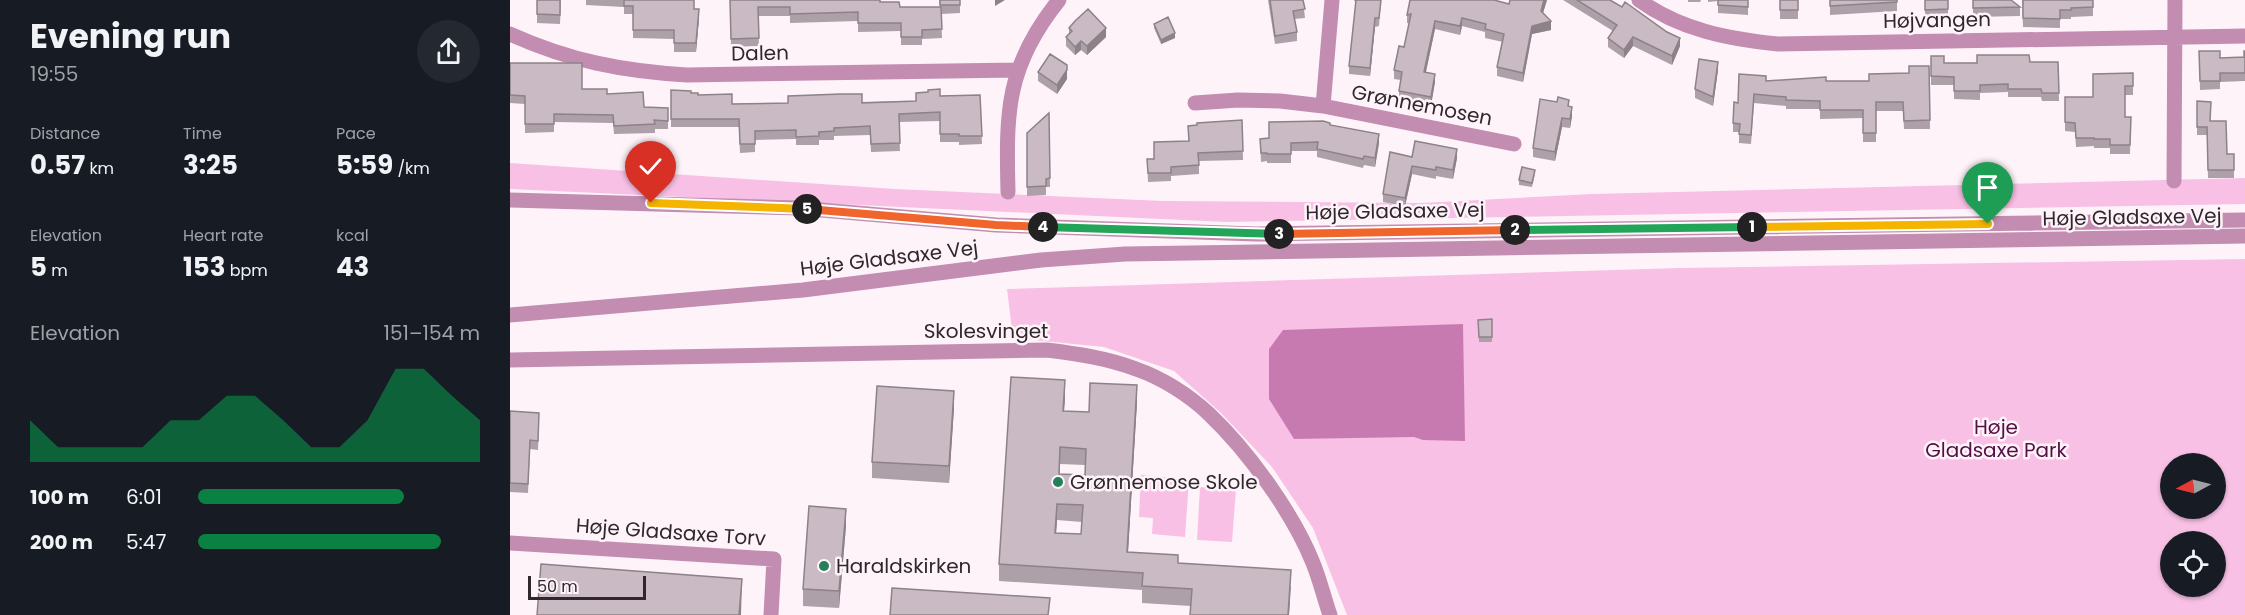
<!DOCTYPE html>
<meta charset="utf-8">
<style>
:root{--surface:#171b24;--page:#242831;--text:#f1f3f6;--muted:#9ea1a6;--accent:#0b8043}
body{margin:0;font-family:Poppins,sans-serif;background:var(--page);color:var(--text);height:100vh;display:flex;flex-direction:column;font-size:22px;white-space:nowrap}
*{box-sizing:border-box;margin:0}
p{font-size:20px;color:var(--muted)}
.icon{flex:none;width:33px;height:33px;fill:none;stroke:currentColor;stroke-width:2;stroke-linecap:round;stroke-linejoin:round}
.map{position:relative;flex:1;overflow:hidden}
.side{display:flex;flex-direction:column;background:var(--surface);width:510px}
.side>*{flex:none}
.needle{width:39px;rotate:263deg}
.controls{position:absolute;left:1650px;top:453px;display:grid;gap:12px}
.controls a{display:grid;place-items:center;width:66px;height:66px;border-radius:50%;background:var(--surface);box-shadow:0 2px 4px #0004;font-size:30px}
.scale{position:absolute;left:18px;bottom:15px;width:118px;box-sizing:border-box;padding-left:6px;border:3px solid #2e282c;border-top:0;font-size:16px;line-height:21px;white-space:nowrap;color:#2e282c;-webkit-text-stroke:4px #fff3fa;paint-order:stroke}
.pin{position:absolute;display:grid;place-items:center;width:51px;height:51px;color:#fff;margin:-62px -26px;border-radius:50% 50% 50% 0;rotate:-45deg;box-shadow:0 0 6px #0007}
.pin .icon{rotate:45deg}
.km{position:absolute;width:30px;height:30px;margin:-15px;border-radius:50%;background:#222;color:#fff;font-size:16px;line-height:30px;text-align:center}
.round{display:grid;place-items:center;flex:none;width:63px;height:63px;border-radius:32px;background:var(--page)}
.head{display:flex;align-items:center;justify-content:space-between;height:102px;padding:0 30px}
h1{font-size:33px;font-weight:700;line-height:45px}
.figures{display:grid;grid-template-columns:repeat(3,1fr);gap:9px;height:102px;padding:6px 30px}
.figures div{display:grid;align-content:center}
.figures b{font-size:26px;font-weight:700}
.figures small{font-size:16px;font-weight:400}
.figures p{font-size:16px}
.chart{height:168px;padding:12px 30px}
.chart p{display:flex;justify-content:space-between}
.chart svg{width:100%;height:108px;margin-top:6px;fill:var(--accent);opacity:.7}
ul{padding:0 30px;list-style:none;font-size:20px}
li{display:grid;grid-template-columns:96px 72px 1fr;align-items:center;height:45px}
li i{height:15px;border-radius:8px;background:var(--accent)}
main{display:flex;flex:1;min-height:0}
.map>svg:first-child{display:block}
.green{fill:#f8c0e5;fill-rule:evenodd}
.water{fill:#c77ab0}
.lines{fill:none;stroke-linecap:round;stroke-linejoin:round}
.minor{stroke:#c28db0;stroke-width:15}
.wall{fill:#ada0a8;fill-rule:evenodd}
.shaded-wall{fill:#8d8288}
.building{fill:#c9bac3;stroke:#8d8288;stroke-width:1.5;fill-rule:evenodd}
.split-1-casing{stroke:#fff;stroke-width:12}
.split-2-casing{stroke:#fff;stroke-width:12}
.split-3-casing{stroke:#fff;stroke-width:12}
.split-4-casing{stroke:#fff;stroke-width:12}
.split-5-casing{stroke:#fff;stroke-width:12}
.split-6-casing{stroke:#fff;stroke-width:12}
.split-1{stroke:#f5b400;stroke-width:8}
.split-2{stroke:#22a559;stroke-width:8}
.split-3{stroke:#f0652b;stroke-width:8}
.split-4{stroke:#22a559;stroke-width:8}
.split-5{stroke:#f0652b;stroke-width:8}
.split-6{stroke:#f5b400;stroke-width:8}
.poi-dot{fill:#248056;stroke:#fff3fa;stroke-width:2}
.labels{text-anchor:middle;stroke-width:5;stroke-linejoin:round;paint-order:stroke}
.street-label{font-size:20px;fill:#2e282c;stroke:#fff3fa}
.park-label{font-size:20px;fill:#540f44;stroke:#fff3fa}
.poi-label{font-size:20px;fill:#2e282c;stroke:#fff3fa;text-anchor:start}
</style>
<main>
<section class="side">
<div class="head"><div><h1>Evening run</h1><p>19:55</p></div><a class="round"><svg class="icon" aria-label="share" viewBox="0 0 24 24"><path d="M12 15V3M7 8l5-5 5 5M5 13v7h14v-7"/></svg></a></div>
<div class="figures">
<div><p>Distance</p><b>0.57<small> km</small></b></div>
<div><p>Time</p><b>3:25</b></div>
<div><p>Pace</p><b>5:59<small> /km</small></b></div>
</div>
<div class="figures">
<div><p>Elevation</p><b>5<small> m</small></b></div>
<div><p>Heart rate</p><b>153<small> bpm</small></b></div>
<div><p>kcal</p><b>43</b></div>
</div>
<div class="chart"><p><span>Elevation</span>151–154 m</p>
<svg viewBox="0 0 160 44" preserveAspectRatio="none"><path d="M0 44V27L10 38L20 38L30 38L40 38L50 27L60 27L70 17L80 17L90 27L100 38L110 38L120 27L130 6L140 6L150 17L160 27V44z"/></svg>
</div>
<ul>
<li><b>100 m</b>6:01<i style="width:73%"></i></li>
<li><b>200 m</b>5:47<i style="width:86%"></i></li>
</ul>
</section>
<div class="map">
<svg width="1735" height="615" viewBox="0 0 1735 615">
<rect width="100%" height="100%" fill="#fff3fa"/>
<!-- green -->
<path class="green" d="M0,163L385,189L653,201L912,203L1082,194L1735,178V204L716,222L0,189Z
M1735,259V615H837L803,528L762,467L711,413L664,371L594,347L503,338L497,289L1170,268ZM1660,464H1706V508H1660ZM1660,542H1706V586H1660Z
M631,475L679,479L675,537L642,534L643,518L629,517Z
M690,487L726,489L722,542L687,540Z"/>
<!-- water -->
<path class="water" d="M953,324L955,441L913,440L904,437L784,439L759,399V349L773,330Z"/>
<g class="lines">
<!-- minor -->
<path class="minor" d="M1129,0C1170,30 1219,39 1268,44L1735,36
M0,34C60,61 112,71 177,75L507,70
M685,103L728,100L770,101L813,106L1004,144
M813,106L822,0
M1664,181L1665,0
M498,192C496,111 496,66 549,0
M0,200L288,208L486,225L746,234L1735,220
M0,315L293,290L531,260L615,254L1735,236
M0,360L537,350C568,354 597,358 626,369C652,378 679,395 699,414C738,451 783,513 803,563C810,580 814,598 820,615
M0,543L264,559L261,615"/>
</g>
<!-- wall -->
<path class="wall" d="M27,0H51L50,24L27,23Z
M76,0H184V9L189,18L186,52H164V39L123,38V14H114V7L76,5Z
M220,0L370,2L390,7H430L429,0H450V13L431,14L432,38L412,39V45H391V31L348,32V21L280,23V16H248L249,46L221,47Z
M758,0H793L795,18L784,19L787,32V41L765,44Z
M844,0H871L869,26L865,27L860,76L839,74V66L846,1H844Z
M1000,0H1037L1033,13L1041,30L1022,34L1013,82L987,76V67L993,42L975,38V32L952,26L950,35L925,29L916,72L925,82L921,105L889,99V91L891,80L884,79V70L894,47L899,23H897V15L999,4Z
M1053,0H1100L1170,46L1162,65L1123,46L1114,58L1098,47V38L1103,31Z
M1178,0H1191L1190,2H1178Z
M1198,0H1238V15L1208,13V1L1198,2Z
M1270,0H1288V19H1270Z
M1320,0H1387V11L1320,15Z
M1415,0H1438V18L1415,19Z
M1463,0L1510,7V16L1463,17Z
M1512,0H1583V16L1561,17V19H1550V28L1513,27Z
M644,24L665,38L651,44L644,28Z
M559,28L596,37L577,55L571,50L565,55L556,46V37L559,33Z
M1689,51L1710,58L1734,57L1735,51V81L1710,82V89L1690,90Z
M1421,56L1434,63L1548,62L1549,101H1532L1531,97H1498V92L1470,93V100L1444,99V85H1421Z
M0,63L72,89L97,94L134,107L158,108V129H145V133L104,134L103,123L44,122V132L15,133V104L0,103Z
M1419,66L1420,129H1394L1393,111H1366V142H1353V118L1310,119V109H1276V106L1244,103L1241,144L1229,143V132H1223V123L1228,103L1256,81H1359L1399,73Z
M1208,70L1203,106L1185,98V89Z
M528,72L557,79L547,94L528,81Z
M1623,73V95H1615V117H1621L1620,154H1600V148H1584V146L1566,147L1565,132L1555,131V97H1583Z
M161,90L181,93L222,104L406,101L430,96L470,95L472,144L449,145V142H430V121L389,122L390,151L361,152L360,135L324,136V140H309V145H286V139L245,140V152L230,153L229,127H161Z
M1687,101L1700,121L1717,154H1724V178H1698L1697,135H1687Z
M1059,106L1062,116L1060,128L1052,127L1045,161L1023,157V148Z
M539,113L540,187H536V195L517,196V133Z
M732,120L733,160L689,161V174L661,176V181L638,182L637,159H644L678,141L687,125Z
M820,125L869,143L865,167L854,165L853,168L807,157V151H781V163H757V161L751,162L750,139L759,138Z
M902,157L947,158L943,179L926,176V179L902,174L895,206L873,202V194Z
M1025,174L1022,187L1009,185V180Z
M982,319V342H969L968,320Z
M555,397L554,411L579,412L627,402L618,552L781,587L779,615H680L681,606L632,603V590L489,581V564ZM550,464L575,465V475L550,474ZM547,520L572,522L571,534L546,533Z
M444,408L439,483L362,478V462Z
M0,411L29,422L28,450L20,449L18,493L0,492Z
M336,526L329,608L293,606V589Z"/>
<!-- shaded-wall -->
<path class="shaded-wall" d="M485,0H495L485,6Z
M1034,0H1037L1031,19V11Z
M189,9V18L186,52V43Z
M865,18V27L860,76V68Z
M952,18V26L950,35V26Z
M925,21V29L914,80V72Z
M1041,21V30L1022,34L1013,82V73L1022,26Z
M596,28V37L577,55V46Z
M665,33V38L651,44V40Z
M1123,37V46L1114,58V50Z
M1170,38V46L1162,65V56Z
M571,41V50L565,55V47Z
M1208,62V70L1203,106V97Z
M557,70V79L547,94V85Z
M925,74V82L921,105V97Z
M1062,107V116L1060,128V119Z
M1052,118V127L1045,161V152Z
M869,134V143L865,167V158Z
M947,149V158L943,179V170Z
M902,166V174L895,206V198Z
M555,380V397L553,427V411Z
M627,385V402L617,569V552Z
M444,391V408L439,483V466Z
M547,504V520L545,549V533Z
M336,509V526L329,608V591Z
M781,570L779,615H778Z
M232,579L231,615H229Z"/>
<!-- building -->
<path class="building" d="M27,0H50V15L27,14Z
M114,0H184V9H189L186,43H164V30H123V6H114Z
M220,0H370V2H389L390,7H431L432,29L412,30V37H391V23H348V12L280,14V7H248L249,38L221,39Z
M430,0H450V5H430Z
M760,0H793L795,9L783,11L787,32L765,36Z
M846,0H871L869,18H865L860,68L839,66Z
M900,0H984L999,4L1000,0H1034L1031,11L1041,21L1022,26L1013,73L987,67L994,34L975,29L976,24L952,18L950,26L925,21L914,72L925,74L921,97L889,91L892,72L884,70L889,46L894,47L901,14L897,15Z
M1067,0H1100L1112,7L1115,2L1157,32L1170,38L1162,56L1123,37L1114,50L1098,38L1107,25Z
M1208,0H1238V7L1208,5Z
M1270,0H1288V10H1270Z
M1320,0H1387V2L1320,6Z
M1415,0H1438V9L1415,10Z
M1463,0H1501L1510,7L1463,8Z
M1513,0H1583V7L1561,8V10H1550V19L1513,18Z
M578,9L596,28L577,46L571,41L565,47L556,37L562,31L559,28L565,21Z
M658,17L665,33L651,40L644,24Z
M1689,51H1710V58L1734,57V51H1735V73H1710V81H1690Z
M540,54L557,65V70L547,85L528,72Z
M1467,55H1519L1520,62H1548L1549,93H1532L1531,89H1498V84L1470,85V91H1444V77L1421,76V56H1434V63H1467Z
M1189,59L1208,62L1203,97L1185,89Z
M0,63H72V89H97V94L133,92L134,107L158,108V121L144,120L145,124L104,126L103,115L44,114V124H15V96L0,95Z
M1399,66H1419L1420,120L1394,121L1393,102H1366V133H1353V110H1310V101L1276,100V97L1244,94L1241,135L1229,134L1230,124L1223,123L1224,102L1228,103L1229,74L1256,76V81L1316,77V81H1359V74L1399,73Z
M1623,73V86H1615V117H1621L1620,145H1600V139H1584V138H1566L1565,123L1555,122V97H1583V74Z
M430,89V96L470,95L472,136H449V134H430V112L389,114L390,143L361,144L360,126L324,128V131L309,132V136L286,137V130L245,131V144H230L229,119H161V90L181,91V93H188V95L222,94V104L278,103V96L331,94H352V103L406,101V93L418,92V90Z
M1048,97L1059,100L1058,106L1062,107L1060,119L1052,118L1045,152L1023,148L1030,99L1047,102Z
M1687,101L1701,102L1700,121H1716L1717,154H1724V170H1698L1697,127H1687Z
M539,113L540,178L536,179V186L517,187V133Z
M732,120L733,151L688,153L689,165L661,167V173H638L637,159H644V142L679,141L678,126L687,125V123Z
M813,121L820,123V125L869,134L865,158L854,156L853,159L807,149L808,142L781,143V154H757V153H751L750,139L759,138V122Z
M905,141L947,149L943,170L926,167V170L902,166L895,198L873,194L880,152L902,157Z
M1012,167L1025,170L1022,183L1009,180Z
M982,319V337H969L968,320Z
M501,377L555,380L553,411L579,412L580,383L627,385L617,552L668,555V563L781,570L778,615H680L682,589L632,586L633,573L489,564ZM550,447L576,449L575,475L549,474ZM547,504L573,505L571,534L545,533Z
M367,386L444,391L439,466L362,462Z
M0,411L29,413L28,441L20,440L18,484L0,483Z
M299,506L336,509L329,591L293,589Z
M31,564L232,579L229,615H27Z
M382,588L540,598L538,615H380Z"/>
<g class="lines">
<!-- split-1 casing -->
<g class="split-1-casing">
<path id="split-1" d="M1242,227L1478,224"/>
</g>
<!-- split-2 casing -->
<g class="split-2-casing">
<path id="split-2" d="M1005,230L1242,227"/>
</g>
<!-- split-3 casing -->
<g class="split-3-casing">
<path id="split-3" d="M769,234L1005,230"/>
</g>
<!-- split-4 casing -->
<g class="split-4-casing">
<path id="split-4" d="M533,227L769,234"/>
</g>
<!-- split-5 casing -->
<g class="split-5-casing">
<path id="split-5" d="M297,209L486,225L533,227"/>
</g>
<!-- split-6 casing -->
<g class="split-6-casing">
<path id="split-6" d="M141,203L297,209"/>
</g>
<!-- split-1 -->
<use href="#split-1" class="split-1"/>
<!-- split-2 -->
<use href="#split-2" class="split-2"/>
<!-- split-3 -->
<use href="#split-3" class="split-3"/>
<!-- split-4 -->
<use href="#split-4" class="split-4"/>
<!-- split-5 -->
<use href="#split-5" class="split-5"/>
<!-- split-6 -->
<use href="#split-6" class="split-6"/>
</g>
<!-- markers -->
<g class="poi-dot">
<circle cx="548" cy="482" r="6"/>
<circle cx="314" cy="566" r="6"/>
</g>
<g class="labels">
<!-- street labels -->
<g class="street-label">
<text transform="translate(1427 20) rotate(-1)" y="7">Højvangen</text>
<text transform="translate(250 53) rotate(-1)" y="7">Dalen</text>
<text transform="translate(912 105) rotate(11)" y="7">Grønnemosen</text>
<text transform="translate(885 211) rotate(-1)" y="7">Høje Gladsaxe Vej</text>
<text transform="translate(1622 217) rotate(-1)" y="7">Høje Gladsaxe Vej</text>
<text transform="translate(379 258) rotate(-7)" y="7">Høje Gladsaxe Vej</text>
<text x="476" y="338">Skolesvinget</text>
<text transform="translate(161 532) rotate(4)" y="7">Høje Gladsaxe Torv</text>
</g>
<!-- park labels -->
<g class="park-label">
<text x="1486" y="434">Høje<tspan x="1486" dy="23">Gladsaxe Park</tspan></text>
</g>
<!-- poi labels -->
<g class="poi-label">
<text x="560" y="489">Grønnemose Skole</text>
<text x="326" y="573">Haraldskirken</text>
</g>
</g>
</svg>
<div class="controls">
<a><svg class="needle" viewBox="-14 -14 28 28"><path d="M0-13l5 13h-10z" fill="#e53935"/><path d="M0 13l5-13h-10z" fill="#9ea1a6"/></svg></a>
<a><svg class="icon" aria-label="locate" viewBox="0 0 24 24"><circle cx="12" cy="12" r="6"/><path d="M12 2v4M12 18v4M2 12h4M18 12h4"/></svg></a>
</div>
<div class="scale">50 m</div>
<div class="pin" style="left:1478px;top:224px;background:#1e9e55"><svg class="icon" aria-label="arrive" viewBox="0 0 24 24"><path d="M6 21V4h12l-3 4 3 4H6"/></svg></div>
<div class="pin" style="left:141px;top:203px;background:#d93025"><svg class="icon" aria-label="check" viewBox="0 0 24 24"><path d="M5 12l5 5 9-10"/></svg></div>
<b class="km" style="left:1242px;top:227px">1</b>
<b class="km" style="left:1005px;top:230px">2</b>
<b class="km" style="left:769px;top:234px">3</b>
<b class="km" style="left:533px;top:227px">4</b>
<b class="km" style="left:297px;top:209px">5</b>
</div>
</main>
